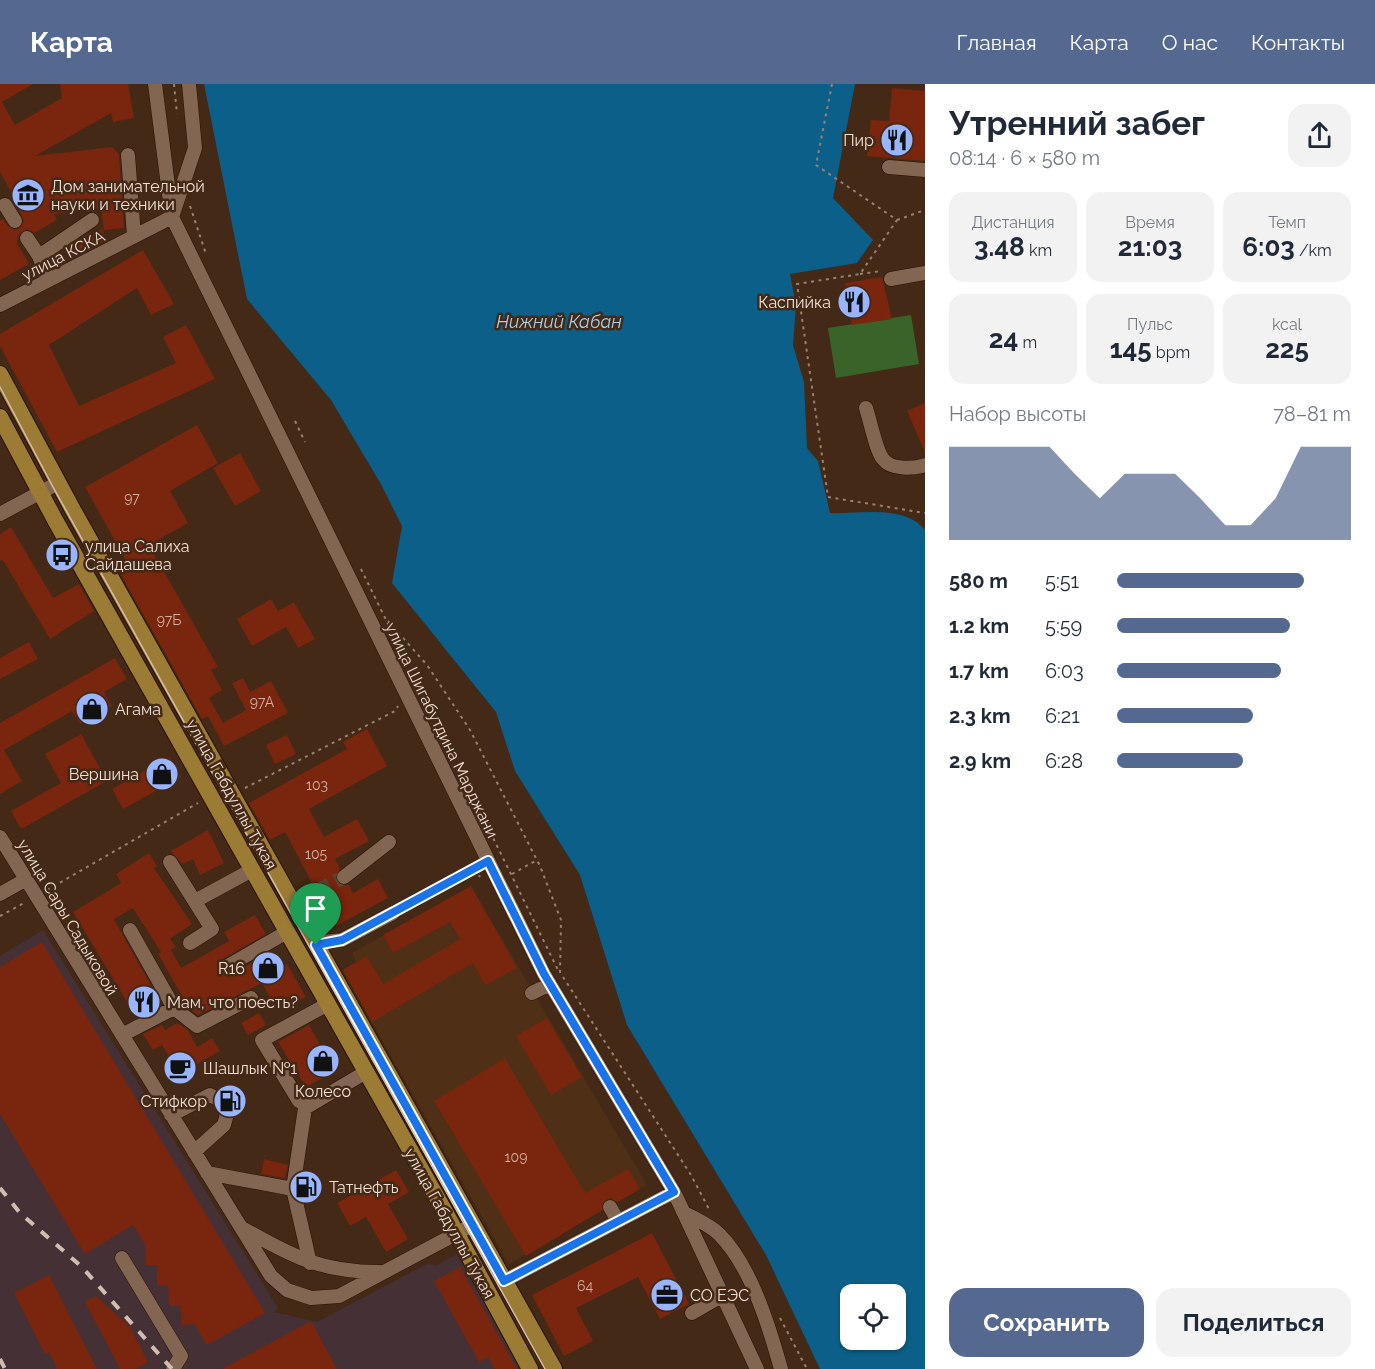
<!DOCTYPE html>
<html lang="ru">
<meta charset="utf-8">
<style>
:root{--surface:#fff;--page:#f2f2f3;--text:#1f2937;--muted:#747a83;--accent:#556890}
body{margin:0;font-family:Raleway,sans-serif;background:var(--page);color:var(--text);height:100vh;display:flex;flex-direction:column;font-size:22px;white-space:nowrap}
*{box-sizing:border-box;margin:0}
p{font-size:20px;color:var(--muted)}
.icon{flex:none;width:33px;height:33px;fill:none;stroke:currentColor;stroke-width:2;stroke-linecap:round;stroke-linejoin:round}
.map{position:relative;flex:1;overflow:hidden}
.drawer{display:flex;flex-direction:column;background:var(--surface);width:450px}
.drawer>*{flex:none}
.tools{position:absolute;left:840px;top:1200px;display:grid;gap:12px}
.tools a{display:grid;place-items:center;width:66px;height:66px;border-radius:12px;background:var(--surface);box-shadow:0 2px 4px #0004;font-size:30px}
.pin{position:absolute;display:grid;place-items:center;width:51px;height:51px;color:#fff;margin:-62px -26px;border-radius:50% 50% 50% 0;rotate:-45deg;box-shadow:0 0 6px #0007}
.pin .icon{rotate:45deg}
.round{display:grid;place-items:center;flex:none;width:63px;height:63px;border-radius:18px;background:var(--page)}
.head{display:flex;align-items:center;justify-content:space-between;height:102px;padding:0 24px}
h1{font-size:33px;font-weight:700;line-height:45px}
.metrics{display:grid;grid-template-columns:repeat(3,1fr);gap:9px;height:102px;padding:6px 24px}
.metrics div{display:grid;align-content:center;border-radius:15px;background:var(--page);text-align:center}
.metrics b{font-size:26px;font-weight:700}
.metrics small{font-size:16px;font-weight:400}
.metrics p{font-size:16px}
.chart{height:168px;padding:12px 24px}
.chart p{display:flex;justify-content:space-between}
.chart svg{width:100%;height:108px;margin-top:6px;fill:var(--accent);opacity:.7}
.cta{display:flex;gap:12px;margin-top:auto;padding:12px 24px}
.cta a{flex:1;height:69px;border-radius:18px;background:var(--accent);color:#fff;font-size:24px;font-weight:700;line-height:69px;text-align:center}
.cta a+a{background:var(--page);color:var(--text)}
ul{padding:0 24px;list-style:none;font-size:20px}
li{display:grid;grid-template-columns:96px 72px 1fr;align-items:center;height:45px}
li i{height:15px;border-radius:8px;background:var(--accent)}
header{display:flex;align-items:center;gap:36px;box-sizing:border-box;height:84px;padding:0 30px;background:var(--accent);color:#fff}
header strong{font-size:28px}
nav{display:flex;gap:33px;margin-inline-start:auto;font-size:21px}
main{display:flex;flex:1;min-height:0}
.map>svg:first-child{display:block}
.built{fill:#4f2f16}
.industrial{fill:#453135}
.green{fill:#3a6329}
.water{fill:#0b5f88;fill-rule:evenodd}
.building{fill:#7a250d}
.lines{fill:none;stroke-linecap:round;stroke-linejoin:round}
.minor-tunnel{stroke:#5d4432;stroke-width:14;stroke-dasharray:14 7;stroke-linecap:butt}
.minor-casing{stroke:#281100;stroke-width:15}
.major-casing{stroke:#281100;stroke-width:18}
.path{stroke:#978272;stroke-width:2;stroke-dasharray:3 4.5;stroke-linecap:butt}
.minor{stroke:#836651;stroke-width:14}
.major{stroke:#9c7c35;stroke-width:16}
.tram{stroke:#d1beb1;stroke-width:1.5}
.rail{stroke:#d1beb1;stroke-width:4;stroke-dasharray:10 10;stroke-linecap:butt}
.route-casing{stroke:#fff;stroke-width:12}
.route{stroke:#1a73e8;stroke-width:8}
.labels{text-anchor:middle;stroke-width:5;stroke-linejoin:round;paint-order:stroke}
.number-label{font-size:14px;fill:#d2b0a2}
.poi-label{font-size:16px;fill:#f0dfd3;stroke:#432916;text-anchor:start}
.street-label{font-size:16px;fill:#f0dfd3;stroke:#432916}
.water-label{font-size:18px;font-style:italic;fill:#a5d0ee;stroke:#432916}
</style>
<header>
<strong>Карта</strong>
<nav><a>Главная</a><a>Карта</a><a>О нас</a><a>Контакты</a></nav>
</header>
<main>
<div class="map">
<svg width="925" height="1285" viewBox="0 0 925 1285">
<rect width="100%" height="100%" fill="#432916"/>
<!-- built -->
<path class="built" d="M471,802L647,1101L509,1180L342,886L356,878L352,869Z"/>
<!-- industrial -->
<path class="industrial" d="M43,846L278,1224L274,1228L317,1238L427,1180L437,1181L457,1170L522,1285H0V872Z"/>
<!-- green -->
<path class="green" d="M911,231L919,280L836,294L828,244Z"/>
<!-- water -->
<path class="water" d="M204,0H855L833,114L873,156L857,179L790,190L796,222L793,261L804,298L807,364L818,377L830,429C859,430 905,420 925,446V1285H820L766,1171L627,941L580,791L515,687L496,628L392,499L402,442L382,402L331,316L247,215ZM850,1210H896V1256H850Z"/>
<!-- building -->
<path class="building" d="M0,0H33L2,18L15,41L62,14L60,0H128L134,34L113,38L111,29L35,72L112,63L119,70L124,144L104,146L101,125L54,130L57,136L34,149L27,145L19,150L17,159L29,180L0,196V137L3,135L8,142L15,146L20,144L24,137L19,126L21,125L0,88Z
M892,4L925,7V77L867,72L871,36L889,37Z
M102,145L107,156L77,171L72,160Z
M143,166L174,220L151,231L137,204L49,261L79,322L176,279L163,253L186,241L215,295L57,368L0,262V250Z
M882,193L892,235L852,241L845,199Z
M925,319V368L907,327Z
M197,341L218,379L170,407L188,439L149,461L218,583L211,586L222,606L209,614L223,639L246,626L232,599L243,594L250,608L271,597L288,629L224,662L208,632L202,635L120,489L130,484L85,403Z
M240,369L261,407L235,422L213,384Z
M11,443L53,514L79,500L94,527L50,555L3,476L0,477V450Z
M271,515L278,527L294,518L315,555L298,564L286,543L252,562L237,535Z
M29,558L38,575L0,595V574Z
M115,574L127,595L104,608L112,622L80,640L72,627L4,666L22,697L0,710V639Z
M367,645L387,682L309,725L324,753L357,735L369,757L335,775L340,785L335,795L340,801H349L353,809L378,795L388,814L336,842L321,815L326,808L325,802L318,798L312,799L285,748L270,756L249,719L347,665L343,658Z
M81,650L107,697L21,745L11,727L61,699L45,670Z
M287,651L296,670L275,680L266,661Z
M170,673L181,693L123,725L112,705Z
M208,746L224,779L200,791L193,775L182,780L171,767Z
M149,769L157,782L154,784L192,840L170,855L176,863L171,866L181,884L229,857L224,848L255,831L266,850L221,876L217,882L219,888L230,891L269,869L278,885L287,880L306,913L277,927L262,899L198,931L189,924L158,870L161,868L133,824L114,835L158,914L149,920L153,925L136,933L73,828L121,799L116,790Z
M471,802L517,884L485,901L473,879L372,938L343,886L367,872L383,900L460,855L450,838L393,869L383,851Z
M42,858L265,1229L207,1261L194,1240L182,1241L180,1222H169L168,1201L157,1202V1181H146L145,1160L133,1141L85,1170L0,1030V883Z
M259,929L266,941L248,951L241,939Z
M547,934L582,993L551,1011L516,952Z
M177,939L188,946L197,963L212,954L220,967L180,990L162,961L153,966L143,950L162,941L165,946Z
M309,941L335,987L306,1003L278,958Z
M505,974L585,1109L628,1085L640,1105L618,1118L611,1114L605,1116L602,1126L526,1172L434,1017Z
M264,1075L288,1081L285,1094L261,1090Z
M396,1086L409,1108L388,1120L408,1155L386,1168L366,1133L350,1142L337,1119Z
M314,1090L322,1106L305,1115L304,1095Z
M652,1149L689,1220L660,1235L638,1193L576,1224L593,1257L564,1272L532,1211Z
M460,1183L517,1285H495L488,1273L479,1278L434,1197Z
M49,1191L80,1252L97,1285H57L49,1268L45,1270L14,1209Z
M96,1212L130,1243L148,1278L135,1285H120L85,1218Z
M311,1237L337,1285H222Z"/>
<g class="lines">
<!-- minor-tunnel -->
<path class="minor-tunnel" d="M317,807L344,793"/>
<!-- minor casing -->
<g class="minor-casing">
<path id="minor" d="M155,0L172,133L544,890L674,1108L757,1285
M128,71L134,152
M889,83L925,86
M5,121L15,137
M27,154L39,172
M891,195L925,189
M48,196L39,172L92,136
M0,221L172,133L195,64L189,0
M866,324C870,336 876,367 883,375C891,386 914,385 925,381
M0,430L58,399
M0,753L271,1192L287,1206L311,1214L339,1212L465,1145
M170,778L212,845L190,859
M344,793L389,758
M0,810L25,796
M195,817L252,786
M293,820L317,807
M130,846L174,924
M317,861L323,858L342,856L393,829
M226,883L287,848
M532,909L550,900
M122,951L174,924L197,942L251,914
M314,1011L299,1017L262,956L328,920
M171,1031L210,1011L219,1016L227,1030L224,1041L194,1068
M207,1089L293,1105
M610,1123L618,1137
M683,1128C695,1135 710,1141 719,1150C751,1182 769,1242 781,1285
M244,1145C293,1173 322,1188 380,1188
M122,1174L181,1272L173,1285
M310,1179L293,1105L305,1024L366,988
M504,1197L674,1108
M692,1229L723,1211"/>
</g>
<!-- major casing -->
<g class="major-casing">
<path id="major" d="M0,290L73,426L554,1285
M0,333L55,436L444,1126L530,1285"/>
</g>
<!-- path -->
<path class="path" d="M174,0L177,30
M832,0L816,81L897,136L860,190L797,200L828,413L925,429
M190,122L206,170
M897,136L925,126
M860,190L881,187
M295,337L305,358
M361,485L558,886
M388,537L427,581L470,646L540,782L561,836L560,889
M245,704L395,627L398,622
M475,785L480,793
M512,790L537,776
M47,806L198,719
M403,824L475,785
M0,832L26,818
M563,893L691,1091L710,1127
M780,1234L807,1285"/>
<!-- minor -->
<use href="#minor" class="minor"/>
<!-- major -->
<use href="#major" class="major"/>
<!-- tram -->
<path class="tram" d="M0,303L53,403L545,1285"/>
<!-- rail -->
<path class="rail" d="M0,1104L20,1129L82,1183L172,1285
M0,1275L5,1285"/>
</g>
<g class="lines">
<!-- route casing -->
<g class="route-casing">
<path id="route" d="M488,777L544,890L674,1108L504,1197L316,861L342,856Z"/>
</g>
<!-- route -->
<use href="#route" class="route"/>
</g>
<!-- icons -->
<defs>
<g id="restaurant-disc" transform="scale(1.725)"><circle r="9.5" fill="#98b5fd" stroke="#432916"/><path d="M-5-6h1v4h1v-4h1v4h1v-4h1v5L-1.5 .5V6h-2V.5L-5-1ZM5-6V6H3V1.5H1.5Q1.5-4 5-6Z" fill="#111"/></g>
<g id="museum-disc" transform="scale(1.725)"><circle r="9.5" fill="#98b5fd" stroke="#432916"/><path d="M0-6L6-3V-2H-6V-3ZM-5-1h2V3h-2ZM-1-1h2V3h-2ZM3-1h2V3H3ZM-6 4H6V6H-6Z" fill="#111"/></g>
<g id="bus-disc" transform="scale(1.725)"><circle r="9.5" fill="#98b5fd" stroke="#432916"/><path d="M-5-6H5V4H4V6H2V4H-2V6H-4V4H-5ZM-3.5-4V0h7V-4ZM-3.5 1.2v1.5H-2V1.2ZM2 1.2v1.5H3.5V1.2Z" fill="#111"/></g>
<g id="shop-disc" transform="scale(1.725)"><circle r="9.5" fill="#98b5fd" stroke="#432916"/><path d="M-5-2.5h2.3a2.7 3.5 0 0 1 5.4 0H5L5.5 6h-11ZM-1.5-2.5h3a1.5 2.3 0 0 0-3 0Z" fill="#111"/></g>
<g id="cafe-disc" transform="scale(1.725)"><circle r="9.5" fill="#98b5fd" stroke="#432916"/><path d="M-5.5-4.5H6V0H3Q3 3.5 0 3.5H-2.5Q-5.5 3.5-5.5 0ZM3-3.2v2h1.7v-2ZM-6 4.5H4V6H-6Z" fill="#111"/></g>
<g id="fuel-disc" transform="scale(1.725)"><circle r="9.5" fill="#98b5fd" stroke="#432916"/><path d="M-5.5-6h7V0h2V4h1.3V-2.5L3-4.5l.8-.8L6-3V5H2.5V1h-1V6h-7ZM-4.2-4.7v3.2H.2V-4.7Z" fill="#111"/></g>
<g id="office-disc" transform="scale(1.725)"><circle r="9.5" fill="#98b5fd" stroke="#432916"/><path d="M-6-3h4V-5.5h4V-3h4V5H-6ZM-1-4.5V-3h2v-1.5ZM-6 0V1H6V0Z" fill="#111"/></g>
</defs>
<g fill-rule="evenodd">
<use href="#restaurant-disc" x="897" y="56"/>
<use href="#museum-disc" x="28" y="111"/>
<use href="#restaurant-disc" x="854" y="218"/>
<use href="#bus-disc" x="62" y="471"/>
<use href="#shop-disc" x="92" y="625"/>
<use href="#shop-disc" x="162" y="690"/>
<use href="#shop-disc" x="268" y="884"/>
<use href="#restaurant-disc" x="144" y="918"/>
<use href="#shop-disc" x="323" y="977"/>
<use href="#cafe-disc" x="180" y="984"/>
<use href="#fuel-disc" x="230" y="1017"/>
<use href="#fuel-disc" x="306" y="1103"/>
<use href="#office-disc" x="667" y="1211"/>
</g>
<g class="labels">
<!-- number labels -->
<g class="number-label">
<text x="132" y="419">97</text>
<text x="169" y="541">97Б</text>
<text x="262" y="623">97А</text>
<text x="317" y="706">103</text>
<text x="316" y="775">105</text>
<text x="516" y="1078">109</text>
<text x="585" y="1207">64</text>
</g>
<!-- poi labels -->
<g class="poi-label">
<text x="874" y="62" text-anchor="end">Пир</text>
<text x="51" y="108">Дом занимательной<tspan x="51" dy="18">науки и техники</tspan></text>
<text x="831" y="224" text-anchor="end">Каспийка</text>
<text x="85" y="468">улица Салиха<tspan x="85" dy="18">Сайдашева</tspan></text>
<text x="115" y="631">Агама</text>
<text x="139" y="696" text-anchor="end">Вершина</text>
<text x="245" y="890" text-anchor="end">R16</text>
<text x="167" y="924">Мам, что поесть?</text>
<text x="203" y="990">Шашлык №1</text>
<text x="323" y="1013" text-anchor="middle">Колесо</text>
<text x="207" y="1023" text-anchor="end">Стифкор</text>
<text x="329" y="1109">Татнефть</text>
<text x="690" y="1217">СО ЕЭС</text>
</g>
<!-- street labels -->
<g class="street-label">
<text transform="translate(63 171) rotate(-27)" y="6">улица КСКА</text>
<text transform="translate(442 646) rotate(64)" y="6">улица Шигабутдина Марджани</text>
<text transform="translate(232 710) rotate(61)" y="6">улица Габдуллы Тукая</text>
<text transform="translate(68 833) rotate(59)" y="6">улица Сары Садыковой</text>
<text transform="translate(450 1139) rotate(61)" y="6">улица Габдуллы Тукая</text>
</g>
<!-- water labels -->
<g class="water-label">
<text x="559" y="244">Нижний Кабан</text>
</g>
</g>
</svg>
<div class="tools">
<a><svg class="icon" aria-label="locate" viewBox="0 0 24 24"><circle cx="12" cy="12" r="6"/><path d="M12 2v4M12 18v4M2 12h4M18 12h4"/></svg></a>
</div>
<div class="pin" style="left:316px;top:861px;background:#1e9e55"><svg class="icon" aria-label="arrive" viewBox="0 0 24 24"><path d="M6 21V4h12l-3 4 3 4H6"/></svg></div>
</div>
<section class="drawer">
<div class="head"><div><h1>Утренний забег</h1><p>08:14 · 6 × 580 m</p></div><a class="round"><svg class="icon" aria-label="share" viewBox="0 0 24 24"><path d="M12 15V3M7 8l5-5 5 5M5 13v7h14v-7"/></svg></a></div>
<div class="metrics">
<div><p>Дистанция</p><b>3.48<small> km</small></b></div>
<div><p>Время</p><b>21:03</b></div>
<div><p>Темп</p><b>6:03<small> /km</small></b></div>
</div>
<div class="metrics">
<div><b>24<small> m</small></b></div>
<div><p>Пульс</p><b>145<small> bpm</small></b></div>
<div><p>kcal</p><b>225</b></div>
</div>
<div class="chart"><p><span>Набор высоты</span>78–81 m</p>
<svg viewBox="0 0 160 44" preserveAspectRatio="none"><path d="M0 44V6L10 6L20 6L30 6L40 6L50 17L60 27L70 17L80 17L90 17L100 27L110 38L120 38L130 27L140 6L150 6L160 6V44z"/></svg>
</div>
<ul>
<li><b>580 m</b>5:51<i style="width:80%"></i></li>
<li><b>1.2 km</b>5:59<i style="width:74%"></i></li>
<li><b>1.7 km</b>6:03<i style="width:70%"></i></li>
<li><b>2.3 km</b>6:21<i style="width:58%"></i></li>
<li><b>2.9 km</b>6:28<i style="width:54%"></i></li>
</ul>
<div class="cta"><a>Сохранить</a><a>Поделиться</a></div>
</section>
</main>
